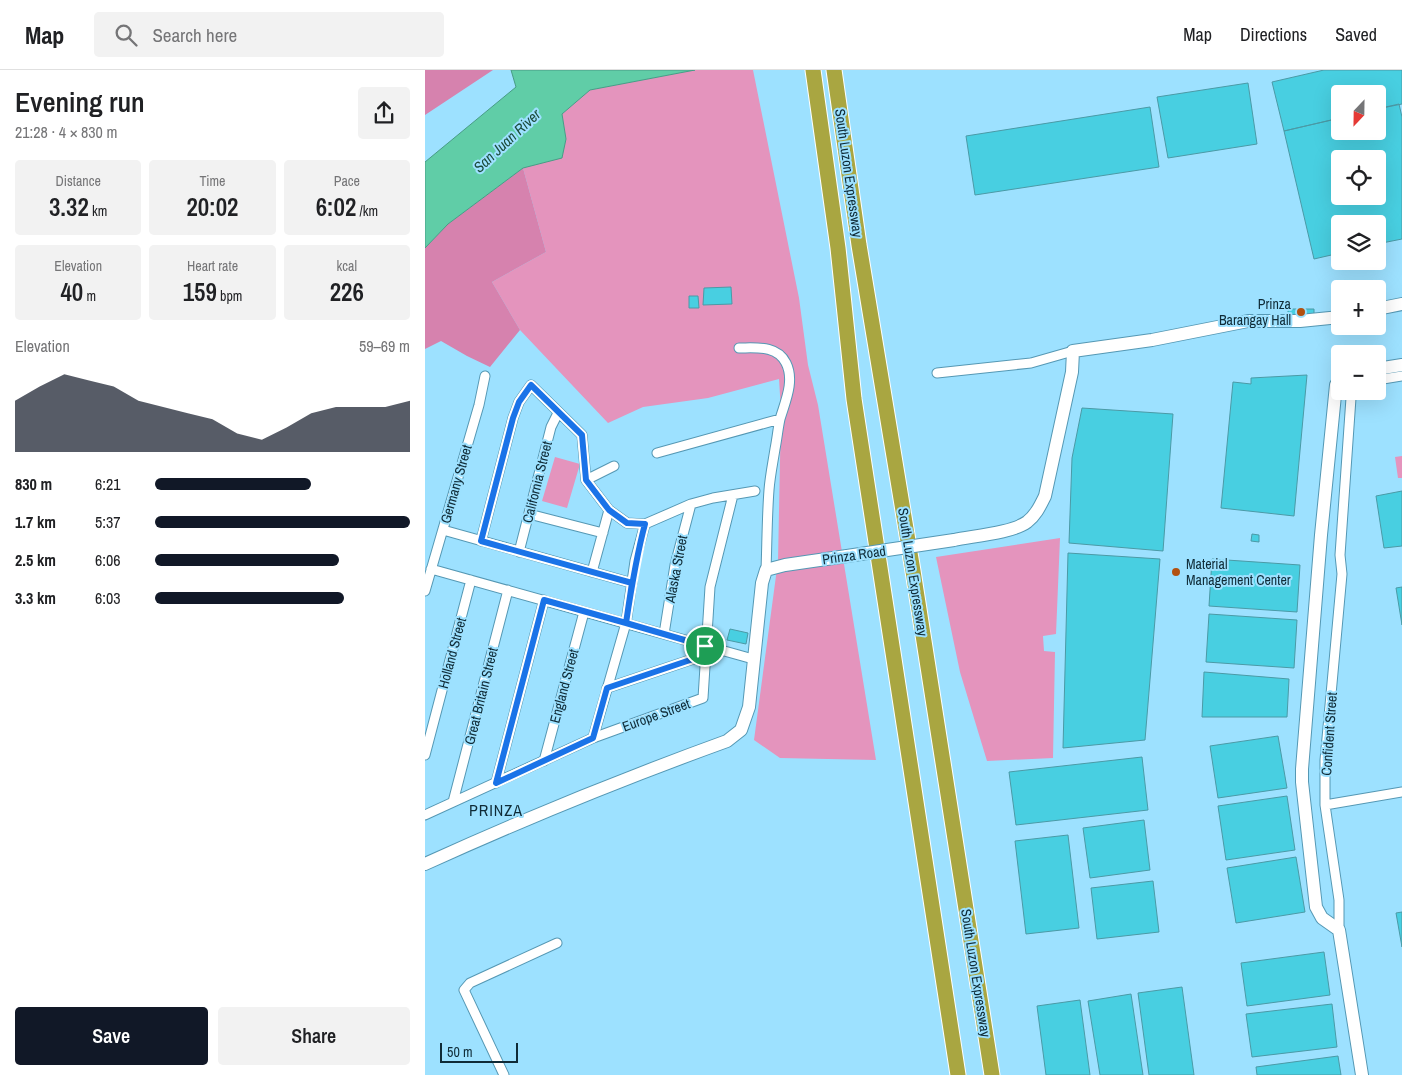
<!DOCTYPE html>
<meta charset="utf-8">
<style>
:root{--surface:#fff;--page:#f2f2f2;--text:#202124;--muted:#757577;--line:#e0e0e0;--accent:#111827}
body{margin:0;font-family:"Archivo Narrow",sans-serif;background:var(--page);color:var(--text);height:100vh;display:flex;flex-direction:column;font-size:19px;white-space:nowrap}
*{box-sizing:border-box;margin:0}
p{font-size:16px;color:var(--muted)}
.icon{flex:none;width:28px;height:28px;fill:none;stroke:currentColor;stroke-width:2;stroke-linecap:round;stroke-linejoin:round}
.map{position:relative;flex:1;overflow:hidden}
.side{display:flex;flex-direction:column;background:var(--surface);width:425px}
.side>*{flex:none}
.needle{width:32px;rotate:202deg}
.tools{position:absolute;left:906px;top:15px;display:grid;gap:10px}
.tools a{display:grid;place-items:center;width:55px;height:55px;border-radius:5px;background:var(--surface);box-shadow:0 5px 20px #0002;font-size:25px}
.scale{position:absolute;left:15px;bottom:12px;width:78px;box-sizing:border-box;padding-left:5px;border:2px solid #0f2b37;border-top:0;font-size:14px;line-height:18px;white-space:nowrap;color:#0f2b37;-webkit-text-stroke:4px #9de1ff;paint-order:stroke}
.pin{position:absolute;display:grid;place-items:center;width:42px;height:42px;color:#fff;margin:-21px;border:2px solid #fff;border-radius:50%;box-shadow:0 1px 5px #0007}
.round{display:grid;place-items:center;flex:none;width:52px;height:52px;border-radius:5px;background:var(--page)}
.headline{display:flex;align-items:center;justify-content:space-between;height:85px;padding:0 15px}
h1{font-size:28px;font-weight:600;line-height:38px}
.stats{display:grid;grid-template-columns:repeat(3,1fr);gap:8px;height:85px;padding:5px 15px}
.stats div{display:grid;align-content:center;border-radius:5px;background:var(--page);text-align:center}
.stats b{font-size:25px;font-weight:600}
.stats small{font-size:14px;font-weight:400}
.stats p{font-size:14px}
.chart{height:140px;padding:10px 15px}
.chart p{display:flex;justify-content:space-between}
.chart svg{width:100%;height:90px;margin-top:5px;fill:var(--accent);opacity:.7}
.cta{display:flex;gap:10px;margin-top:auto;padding:10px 15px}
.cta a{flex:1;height:58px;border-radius:5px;background:var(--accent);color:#fff;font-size:20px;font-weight:600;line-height:58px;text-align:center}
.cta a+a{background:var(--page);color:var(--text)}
ul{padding:0 15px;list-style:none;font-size:16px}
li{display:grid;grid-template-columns:80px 60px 1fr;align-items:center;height:38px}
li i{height:12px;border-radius:6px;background:var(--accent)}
header{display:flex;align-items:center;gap:30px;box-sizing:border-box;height:70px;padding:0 25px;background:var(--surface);border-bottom:1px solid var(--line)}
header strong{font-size:24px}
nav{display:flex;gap:28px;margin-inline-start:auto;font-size:18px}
.search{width:350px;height:45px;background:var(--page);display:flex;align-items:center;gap:12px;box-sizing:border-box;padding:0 18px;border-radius:5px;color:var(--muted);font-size:19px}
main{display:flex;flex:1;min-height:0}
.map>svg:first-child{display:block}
.green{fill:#e494bd}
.forest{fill:#d682ae}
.water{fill:#60cda7;stroke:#489c85}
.building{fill:#48cfe1;stroke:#4b9aa6;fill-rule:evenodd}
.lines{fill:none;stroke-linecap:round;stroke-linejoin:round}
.street-casing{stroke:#5598b4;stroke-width:11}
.secondary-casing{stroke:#5598b4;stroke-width:14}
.highway-casing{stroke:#fff;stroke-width:17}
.street{stroke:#fff;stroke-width:9}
.secondary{stroke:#fff;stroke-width:12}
.highway{stroke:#a9a641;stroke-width:15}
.secondary-bridge-casing{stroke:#5598b4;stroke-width:14;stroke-linecap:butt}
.secondary-bridge{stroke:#fff;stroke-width:12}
.route-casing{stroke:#fff;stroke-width:10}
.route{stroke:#1a73e8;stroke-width:6}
.poi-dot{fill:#b25110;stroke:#9de1ff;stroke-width:2}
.labels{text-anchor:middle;stroke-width:4;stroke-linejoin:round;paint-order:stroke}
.street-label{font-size:14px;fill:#0f2b37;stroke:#9de1ff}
.poi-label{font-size:14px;fill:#0f2b37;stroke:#9de1ff;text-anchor:end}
.water-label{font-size:15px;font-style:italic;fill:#1b4a3a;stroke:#9de1ff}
.quarter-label{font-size:16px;letter-spacing:1px;fill:#0f2b37;stroke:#9de1ff}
</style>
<header>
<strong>Map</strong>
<div class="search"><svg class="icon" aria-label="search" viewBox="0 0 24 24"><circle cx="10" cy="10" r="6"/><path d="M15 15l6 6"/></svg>Search here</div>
<nav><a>Map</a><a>Directions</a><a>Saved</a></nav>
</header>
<main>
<section class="side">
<div class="headline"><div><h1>Evening run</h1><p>21:28 · 4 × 830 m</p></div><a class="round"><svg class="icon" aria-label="share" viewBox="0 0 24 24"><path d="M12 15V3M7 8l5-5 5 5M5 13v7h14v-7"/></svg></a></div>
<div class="stats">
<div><p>Distance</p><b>3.32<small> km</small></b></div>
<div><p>Time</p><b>20:02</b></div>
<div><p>Pace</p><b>6:02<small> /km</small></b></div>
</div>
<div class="stats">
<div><p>Elevation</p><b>40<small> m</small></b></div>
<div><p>Heart rate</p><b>159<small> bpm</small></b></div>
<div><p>kcal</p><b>226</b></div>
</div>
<div class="chart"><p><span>Elevation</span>59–69 m</p>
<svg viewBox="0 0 160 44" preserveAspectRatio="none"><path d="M0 44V19L10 12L20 6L30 9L40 12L50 19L60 22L70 25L80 28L90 35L100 38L110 32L120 25L130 22L140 22L150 22L160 19V44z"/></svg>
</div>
<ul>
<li><b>830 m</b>6:21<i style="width:61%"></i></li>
<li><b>1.7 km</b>5:37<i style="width:100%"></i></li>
<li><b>2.5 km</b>6:06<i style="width:72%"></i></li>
<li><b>3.3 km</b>6:03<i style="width:74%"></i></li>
</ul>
<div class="cta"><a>Save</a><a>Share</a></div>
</section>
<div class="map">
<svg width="977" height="1005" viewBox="0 0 977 1005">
<rect width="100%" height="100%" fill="#9de1ff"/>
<!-- green -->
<path class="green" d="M270,0H328L374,228L383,295L393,335L451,690L355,688L329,670L353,491L356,341L354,309L283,328L218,337L183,353L95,260L67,212L121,182L98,98L137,87L141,69L137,44L165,20Z
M977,386V408H973L970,387Z
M130,387L155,394L142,438L117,431Z
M635,468L631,564L618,566L619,581L630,582L628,688L562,691L535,602L511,487Z"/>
<!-- forest -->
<path class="forest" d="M0,0H68L0,45Z
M98,98L121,182L67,212L95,260L65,297L42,286L16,271L0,279V178L23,154Z"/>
<!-- water -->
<path class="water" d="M86,0H270L165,20L137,44L141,69L137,88L98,98L23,154L0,178V92L91,17Z"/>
<!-- building -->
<path class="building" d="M899,0H977V34L952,39V24H915V48L859,61L847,12Z
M823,13L832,74L743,88L732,27Z
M974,34L977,47V169L952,174V154H915V183L889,189L859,61L915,48V61H952V39ZM915,89H952V126H915Z
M725,37L734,97L550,125L541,66Z
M306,217L307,234L278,235L279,218Z
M264,226H273L274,238H264Z
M863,239H889V245L863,246Z
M882,305L869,446L796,438L808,312L826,314V308Z
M657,338L748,344L738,481L644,473L647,388Z
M977,421V476L959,478L951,426Z
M827,464L834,465V472L826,471Z
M643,483L735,489L720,670L638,678Z
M787,489L875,495L872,542L784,536Z
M977,517V555L971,518Z
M784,544L872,550L869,598L781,592Z
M305,559L323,563L321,574L302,570Z
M779,602L864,609L862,647H777Z
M853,666L862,718L793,728L785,676Z
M717,687L723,740L591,755L584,702Z
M862,726L870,780L801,790L793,736Z
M719,750L725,800L665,808L658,758Z
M643,765L654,858L601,864L590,771Z
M871,787L880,842L811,853L802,798Z
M728,811L734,862L672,869L666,818Z
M977,842V877L971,843Z
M899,882L905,925L822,936L816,893Z
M757,917L769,1005H724L713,923Z
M706,924L718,1005H675L663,931Z
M655,930L665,1005H621L612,936Z
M907,934L912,977L827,987L821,944Z
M913,986L916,1005H832L831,997Z"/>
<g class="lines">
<!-- street casing -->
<g class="street-casing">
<path id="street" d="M314,278C331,278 352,275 361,293C370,311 360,332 355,349C353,358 352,369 350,379C348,392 345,406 344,420C342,446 342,473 341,500
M512,303L606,293L648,281
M952,310L977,306
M232,383L355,349
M161,410L189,396
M104,444L178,463
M18,460L207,513
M56,471L88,348L94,332L106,315L157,365L161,410L184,440L202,453L220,454L266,434L288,428L330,421
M94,482L126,357L133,343
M6,499L328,589
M167,502L184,440
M0,521L54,335L60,306
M239,564L250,495L266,434
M182,618L280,585
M168,668L201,553L210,491L220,454
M0,685L46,510
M119,691L159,542
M71,713L119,530
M28,732L83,520
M900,735L977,722
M0,745L168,668L278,628L285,517L308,425
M914,860V830L900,735V690L917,504L915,485L926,328L928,321
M79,1005L39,920L45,913L132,873"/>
</g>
<!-- secondary casing -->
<g class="secondary-casing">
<path id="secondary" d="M952,239L977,234
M952,299L977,295
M915,309L911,315L896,465L877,699V712L891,837L897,848L914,860L937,1005
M529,470C548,466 587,463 602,452C611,445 615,436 620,426L647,302L648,281L727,270L823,251H875L915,247
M0,794C99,749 200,708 302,671L316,660L324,637L337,513L341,500L360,495L422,486"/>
</g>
<!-- highway casing -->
<g class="highway-casing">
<path id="highway" d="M388,0L413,178L429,329L533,1005
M409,0L434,175L488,501L567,1005"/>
</g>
<!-- street -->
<use href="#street" class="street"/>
<!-- secondary -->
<use href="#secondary" class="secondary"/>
<!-- highway -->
<use href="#highway" class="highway"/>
<!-- secondary-bridge casing -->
<g class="secondary-bridge-casing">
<path id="secondary-bridge" d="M422,486L529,470"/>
</g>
<!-- secondary-bridge -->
<use href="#secondary-bridge" class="secondary-bridge"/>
</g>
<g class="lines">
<!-- route casing -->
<g class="route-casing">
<path id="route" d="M280,576L201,553C206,520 211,487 220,454L202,453L184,440L161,410L157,365L106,315L94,332L88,348L56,471L207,513L201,553L119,530L71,713L168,668L182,618L280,585V576"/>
</g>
<!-- route -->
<use href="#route" class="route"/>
</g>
<!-- markers -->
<g class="poi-dot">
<circle cx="876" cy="242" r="5"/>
<circle cx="751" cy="502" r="5"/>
</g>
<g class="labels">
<!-- street labels -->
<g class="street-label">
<text transform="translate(424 103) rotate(82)" y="5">South Luzon Expressway</text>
<text transform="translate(112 412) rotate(-76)" y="5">California Street</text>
<text transform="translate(31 414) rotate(-74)" y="5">Germany Street</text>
<text transform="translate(429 485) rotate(-8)" y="5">Prinza Road</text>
<text transform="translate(251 499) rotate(-79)" y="5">Alaska Street</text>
<text transform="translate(488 502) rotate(81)" y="5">South Luzon Expressway</text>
<text transform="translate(27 583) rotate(-75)" y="5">Holland Street</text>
<text transform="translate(139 616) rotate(-75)" y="5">England Street</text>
<text transform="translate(56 626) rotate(-76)" y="5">Great Britain Street</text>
<text transform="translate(231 645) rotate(-20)" y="5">Europe Street</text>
<text transform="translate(904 664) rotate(-86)" y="5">Confident Street</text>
<text transform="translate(551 903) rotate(81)" y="5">South Luzon Expressway</text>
</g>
<!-- poi labels -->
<g class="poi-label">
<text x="866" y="239">Prinza<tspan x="866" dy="16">Barangay Hall</tspan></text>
<text x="761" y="499" text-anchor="start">Material<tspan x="761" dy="16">Management Center</tspan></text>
</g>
<!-- water labels -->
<g class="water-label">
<text transform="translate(82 71) rotate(-43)" y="5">San Juan River</text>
</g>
<!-- quarter labels -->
<g class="quarter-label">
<text x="71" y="746">PRINZA</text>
</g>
</g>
</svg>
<div class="tools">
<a><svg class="needle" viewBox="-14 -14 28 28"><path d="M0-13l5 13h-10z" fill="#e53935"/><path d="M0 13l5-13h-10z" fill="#757577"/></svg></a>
<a><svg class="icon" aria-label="locate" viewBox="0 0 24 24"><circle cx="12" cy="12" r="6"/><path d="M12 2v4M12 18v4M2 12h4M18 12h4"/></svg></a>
<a><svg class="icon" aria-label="layers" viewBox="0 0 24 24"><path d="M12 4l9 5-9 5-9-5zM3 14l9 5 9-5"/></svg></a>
<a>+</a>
<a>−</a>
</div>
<div class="scale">50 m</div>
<div class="pin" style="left:280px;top:576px;background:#1e9e55"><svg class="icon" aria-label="arrive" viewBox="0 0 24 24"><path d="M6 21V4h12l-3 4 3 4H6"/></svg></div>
</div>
</main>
